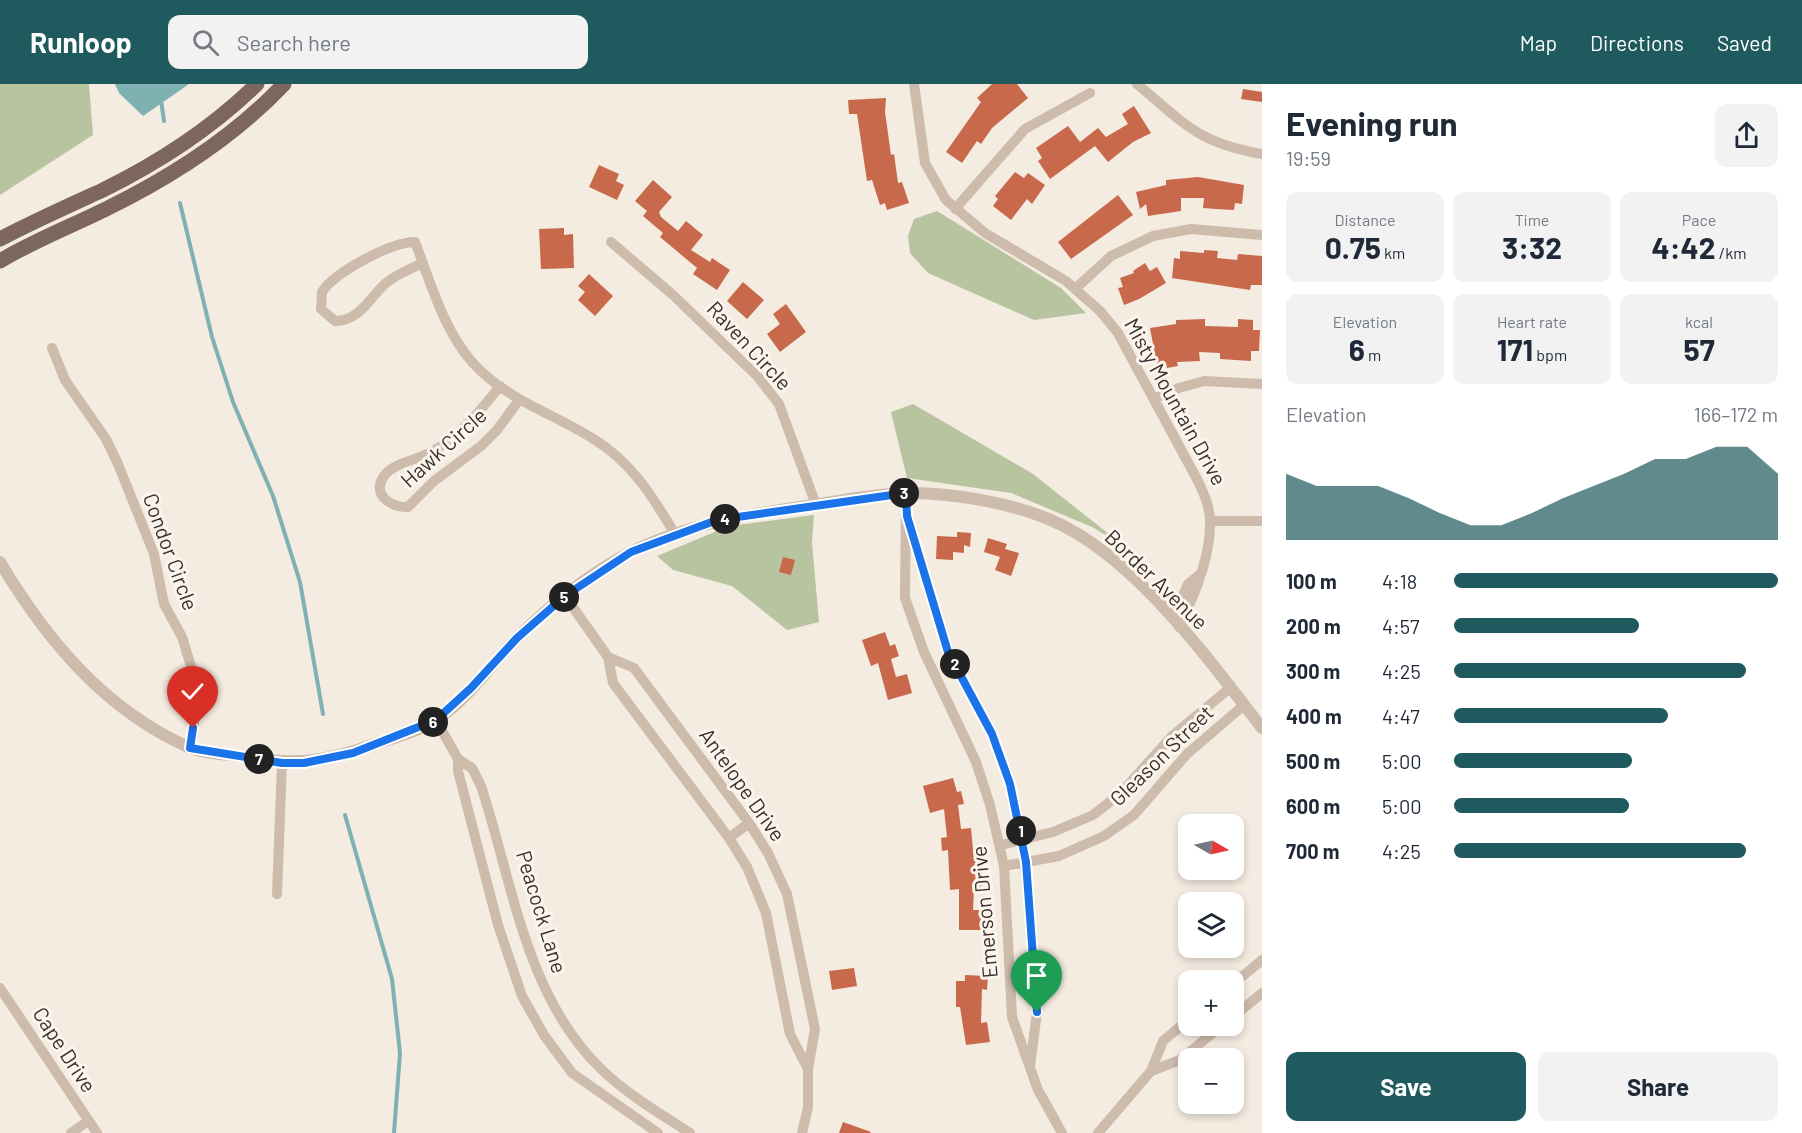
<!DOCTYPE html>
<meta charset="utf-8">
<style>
:root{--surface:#fff;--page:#f2f2f3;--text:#1f2937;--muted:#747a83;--accent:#1f5a5e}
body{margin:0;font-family:Barlow,sans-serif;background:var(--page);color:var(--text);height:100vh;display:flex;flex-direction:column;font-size:22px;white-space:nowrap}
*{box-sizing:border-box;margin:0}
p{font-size:20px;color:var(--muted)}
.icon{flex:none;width:33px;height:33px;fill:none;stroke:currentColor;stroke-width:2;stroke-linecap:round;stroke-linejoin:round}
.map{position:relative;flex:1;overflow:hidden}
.details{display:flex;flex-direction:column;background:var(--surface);width:540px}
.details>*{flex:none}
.needle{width:39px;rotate:99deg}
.controls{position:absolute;left:1178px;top:730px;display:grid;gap:12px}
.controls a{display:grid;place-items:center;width:66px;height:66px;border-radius:12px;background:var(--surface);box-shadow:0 3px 9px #0003;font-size:30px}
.pin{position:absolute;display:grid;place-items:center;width:51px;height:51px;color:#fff;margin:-62px -26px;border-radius:50% 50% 50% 0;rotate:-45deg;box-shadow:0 0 6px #0007}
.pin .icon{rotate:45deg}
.km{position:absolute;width:30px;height:30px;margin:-15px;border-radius:50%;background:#222;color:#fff;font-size:16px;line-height:30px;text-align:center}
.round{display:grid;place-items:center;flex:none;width:63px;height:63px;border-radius:12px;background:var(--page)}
.head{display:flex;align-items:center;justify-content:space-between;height:102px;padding:0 24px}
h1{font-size:33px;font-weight:700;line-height:45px}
.metrics{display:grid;grid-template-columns:repeat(3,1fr);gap:9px;height:102px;padding:6px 24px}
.metrics div{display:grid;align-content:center;border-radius:12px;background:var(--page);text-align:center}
.metrics b{font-size:30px;font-weight:700}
.metrics small{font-size:16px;font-weight:400}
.metrics p{font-size:16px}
.chart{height:168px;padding:12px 24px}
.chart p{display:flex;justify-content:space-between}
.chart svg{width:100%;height:108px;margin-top:6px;fill:var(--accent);opacity:.7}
.action{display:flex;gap:12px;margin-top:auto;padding:12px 24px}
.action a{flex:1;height:69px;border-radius:12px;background:var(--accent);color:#fff;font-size:24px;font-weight:700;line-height:69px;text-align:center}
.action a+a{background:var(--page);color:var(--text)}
ul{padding:0 24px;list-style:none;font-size:20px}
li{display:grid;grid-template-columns:96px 72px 1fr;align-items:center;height:45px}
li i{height:15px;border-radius:8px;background:var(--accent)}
header{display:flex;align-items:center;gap:36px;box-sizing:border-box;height:84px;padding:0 30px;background:var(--accent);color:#fff}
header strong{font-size:28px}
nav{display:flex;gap:33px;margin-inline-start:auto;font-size:21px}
.search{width:420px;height:54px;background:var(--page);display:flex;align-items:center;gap:15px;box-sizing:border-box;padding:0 21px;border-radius:12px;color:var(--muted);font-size:22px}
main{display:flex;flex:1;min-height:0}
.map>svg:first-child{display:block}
.green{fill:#b8c4a0}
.water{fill:#7fb0b2}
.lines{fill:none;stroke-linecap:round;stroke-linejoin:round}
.stream{stroke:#7fb0b2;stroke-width:4}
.building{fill:#c8694b}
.minor{stroke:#cdbbac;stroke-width:10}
.tertiary{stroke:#cdbbac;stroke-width:12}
.primary{stroke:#7d675c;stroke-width:15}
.route-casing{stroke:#fff;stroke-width:12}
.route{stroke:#1a73e8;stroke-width:8}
.labels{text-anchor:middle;stroke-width:6;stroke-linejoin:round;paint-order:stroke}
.street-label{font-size:21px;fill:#3b302b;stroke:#fbf5ee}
</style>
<header>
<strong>Runloop</strong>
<div class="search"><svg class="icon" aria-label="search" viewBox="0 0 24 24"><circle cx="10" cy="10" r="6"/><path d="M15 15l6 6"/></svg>Search here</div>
<nav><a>Map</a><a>Directions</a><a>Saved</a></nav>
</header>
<main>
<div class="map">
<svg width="1262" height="1049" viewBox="0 0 1262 1049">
<rect width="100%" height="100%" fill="#f4ebe1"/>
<!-- green -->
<path class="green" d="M0,0H89L93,51L0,111Z
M937,127L1061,204L1086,229L1034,236L928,189L910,169L908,152L914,135Z
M913,320L1033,390L1124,462L1092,443L1011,409L907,394L891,328Z
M814,431L812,459L819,538L787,546L732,502L673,486L657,472L729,442Z"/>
<!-- water -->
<path class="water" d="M115,0H189L143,32L119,9Z"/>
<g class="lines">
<!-- stream -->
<path class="stream" d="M161,16L164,37
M180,119L212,253L233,318L273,412L300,498L323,630
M345,731L392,895L400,969L394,1049"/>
</g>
<!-- building -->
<path class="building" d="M992,0H1017L1028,14L992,44L981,60L977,57L962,79L946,68L981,18L977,14Z
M1243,5L1262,8V18L1241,15Z
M886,14L885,28L891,71L894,70L898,99L902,98L909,119L887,126L885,119L880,121L872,96L867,97L857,30H849L848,16Z
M1134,22L1151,49L1133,58L1108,78L1095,62L1050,95L1038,77L1042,74L1036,64L1068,42L1080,58L1098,44L1106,53L1128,40L1122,30Z
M599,81L619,90L616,97L624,101L617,116L589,103Z
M1015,88L1024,94L1028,89L1045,101L1032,120L1027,115L1011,136L993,122L998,115L995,112Z
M1198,93L1244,101L1242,120L1235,119L1234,126L1216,125L1203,124L1204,114H1181V127L1148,132L1146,120L1140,125L1136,108L1166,101V96Z
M653,96L672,113L659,128L661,133L678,147L686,137L703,151L691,166L710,178L712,174L730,186L717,206L693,190L697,184L660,153L663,149L643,132L647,127L635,117Z
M1118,111L1133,131L1071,175L1058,158Z
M564,144V151L573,150L574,184L541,185L539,145Z
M1204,166L1218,167L1217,174L1237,176L1238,170L1262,172V201H1251L1250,206L1172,194L1174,174L1180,175V167L1204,169Z
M1145,179L1150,187L1157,183L1166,199L1139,215L1124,221L1118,204L1123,203L1120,194L1134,189L1133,187Z
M589,190L613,212L595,232L578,216L585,208L578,202Z
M743,198L764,216L747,235L727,217Z
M786,220L806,248L780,268L767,250L780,240L773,230Z
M1205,235V242L1238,243V235L1253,236V246H1260L1259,267H1251V277L1220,275V269L1199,268L1200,277L1177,278L1178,282L1167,284L1166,279L1157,281L1150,244L1176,240V236Z
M957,448L971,449L970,463L964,461V469L953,468V476L936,475L937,452L957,453Z
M988,454L1007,460L1005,465L1019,469L1011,492L995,486L1000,473L984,468Z
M783,473L795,476L791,491L779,488Z
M885,548L890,562L895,560L899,572L891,575L896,593L907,590L912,609L888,616L878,579L871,582L862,556Z
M953,694L957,708L961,707L964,720L958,721L961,745L971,744L974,777H978L979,788H981L982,804H974L973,826H983V846H959V805L950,806L948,766L942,767L941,754L947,753L944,725L930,729L923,702Z
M854,884L857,902L832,906L829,887Z
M965,891L988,892L987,906L982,905L981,939L987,938L990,958L966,961L960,923H956V897H965Z
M843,1038L871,1048L870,1049H839Z"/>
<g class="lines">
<!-- minor -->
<path class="minor" d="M914,0L925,79L946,116L985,149L1066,197L1100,227L1118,249L1198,397C1204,410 1210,423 1210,437C1211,471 1194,513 1179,543
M1137,0C1185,40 1198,59 1262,70
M955,125L1025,45L1090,9
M611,158L673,211L757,292L779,320L816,421
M423,179C410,185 397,190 386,199C369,214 360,237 335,237L321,225L322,208C335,188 391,158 415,158C431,199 443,245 472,278C505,315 552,329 592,354C631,377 653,413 675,450
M1076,204L1111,172L1153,152L1191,145L1262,151
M52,264L65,296L106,355L118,380L154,470L164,520L182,553L194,592L197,620L190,664
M500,302C481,326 461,351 433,367C419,376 394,378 384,392C371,410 391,424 408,423L434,397L481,362L497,346L519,316
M1154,315L1179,304L1204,297L1262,300
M906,409L905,514L924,568L976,678L990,721L1004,782L1012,933L1038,1006L1062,1049
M1210,437H1262
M909,441L948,568L992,650L1010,700L1023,756L1037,928L1030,982
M565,512L608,573L613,599L729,754L747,783L766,829L790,950L808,985
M1173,535L1188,500L1199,491
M608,573L634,584L749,739L768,769L787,810L815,945L808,985V1023L802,1049
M436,636L458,675L472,684L481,702C513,799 525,911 601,985C627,1010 659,1029 690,1049
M458,675V687L498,841L522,912L544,951L572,989L658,1049
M729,754L749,739
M1001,761L1053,748L1093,731L1120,710L1172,652L1230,604
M1004,782L1059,772L1104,752L1134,731L1187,670L1244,621
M277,810L282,679
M1233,900L1262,876
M0,904L97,1049
M1233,933L1262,909
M1151,987L1180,976L1221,942
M71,1049L88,1037
M1098,1049L1151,987L1163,957L1188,936"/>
<!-- tertiary -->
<path class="tertiary" d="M0,478C46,555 103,624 186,662C203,670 227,670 246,673C294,681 326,678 372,661C393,654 417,648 436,636C468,616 490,581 516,555C549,522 590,489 631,468C689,439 751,430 814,421C844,416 875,410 905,409C949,408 1013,419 1053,437C1134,472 1209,576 1262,644"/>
<!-- primary -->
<path class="primary" d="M0,155C34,137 68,122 103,106C158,79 213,43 257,0
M0,177C35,156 72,142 108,124C173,92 234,53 284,0"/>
</g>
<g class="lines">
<!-- route casing -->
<g class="route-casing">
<path id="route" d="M193,644L190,664L282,679H304L353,669L436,636L471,604L517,554L565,512L631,468L717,436L906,409L907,432L948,568L992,650L1010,700L1026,778L1037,928"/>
</g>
<!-- route -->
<use href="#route" class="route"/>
</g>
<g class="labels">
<!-- street labels -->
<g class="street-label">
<text transform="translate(749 262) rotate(47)" y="7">Raven Circle</text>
<text transform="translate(1175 318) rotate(61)" y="7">Misty Mountain Drive</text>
<text transform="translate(444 364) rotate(-42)" y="7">Hawk Circle</text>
<text transform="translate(170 468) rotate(70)" y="7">Condor Circle</text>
<text transform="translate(1156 496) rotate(44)" y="7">Border Avenue</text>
<text transform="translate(1162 672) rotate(-44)" y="7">Gleason Street</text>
<text transform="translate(742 701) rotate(55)" y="7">Antelope Drive</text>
<text transform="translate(541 828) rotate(73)" y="7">Peacock Lane</text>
<text transform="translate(985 828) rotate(-95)" y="7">Emerson Drive</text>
<text transform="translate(64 966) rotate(57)" y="7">Cape Drive</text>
</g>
</g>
</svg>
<div class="controls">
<a><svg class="needle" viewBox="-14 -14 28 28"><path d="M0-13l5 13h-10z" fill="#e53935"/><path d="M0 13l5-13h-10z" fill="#747a83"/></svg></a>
<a><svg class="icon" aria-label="layers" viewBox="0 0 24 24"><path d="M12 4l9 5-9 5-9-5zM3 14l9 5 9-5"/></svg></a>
<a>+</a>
<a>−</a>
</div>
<div class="pin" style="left:1037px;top:928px;background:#1e9e55"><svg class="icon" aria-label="arrive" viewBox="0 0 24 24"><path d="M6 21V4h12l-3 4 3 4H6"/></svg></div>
<div class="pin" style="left:193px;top:644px;background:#d93025"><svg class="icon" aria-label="check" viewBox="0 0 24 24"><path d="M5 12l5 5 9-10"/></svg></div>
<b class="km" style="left:1021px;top:747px">1</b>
<b class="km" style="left:955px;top:580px">2</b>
<b class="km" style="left:904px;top:409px">3</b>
<b class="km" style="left:725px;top:435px">4</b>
<b class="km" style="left:564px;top:513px">5</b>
<b class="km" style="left:433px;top:638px">6</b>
<b class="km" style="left:259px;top:675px">7</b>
</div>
<section class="details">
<div class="head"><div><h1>Evening run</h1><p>19:59</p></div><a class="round"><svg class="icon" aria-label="share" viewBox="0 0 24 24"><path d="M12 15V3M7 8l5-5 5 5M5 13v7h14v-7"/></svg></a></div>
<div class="metrics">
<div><p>Distance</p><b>0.75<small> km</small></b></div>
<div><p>Time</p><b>3:32</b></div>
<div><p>Pace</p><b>4:42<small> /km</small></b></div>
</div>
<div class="metrics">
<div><p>Elevation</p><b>6<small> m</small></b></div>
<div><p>Heart rate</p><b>171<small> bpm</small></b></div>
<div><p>kcal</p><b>57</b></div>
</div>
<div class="chart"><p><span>Elevation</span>166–172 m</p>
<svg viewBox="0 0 160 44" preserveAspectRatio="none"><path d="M0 44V17L10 22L20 22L30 22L40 27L50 33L60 38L70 38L80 33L90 27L100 22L110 17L120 11L130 11L140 6L150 6L160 17V44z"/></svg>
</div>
<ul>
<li><b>100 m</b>4:18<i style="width:100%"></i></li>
<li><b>200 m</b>4:57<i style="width:57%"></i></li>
<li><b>300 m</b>4:25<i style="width:90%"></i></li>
<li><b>400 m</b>4:47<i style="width:66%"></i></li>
<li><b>500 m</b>5:00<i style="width:55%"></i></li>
<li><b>600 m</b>5:00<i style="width:54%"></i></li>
<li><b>700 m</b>4:25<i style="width:90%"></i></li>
</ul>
<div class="action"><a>Save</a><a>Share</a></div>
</section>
</main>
